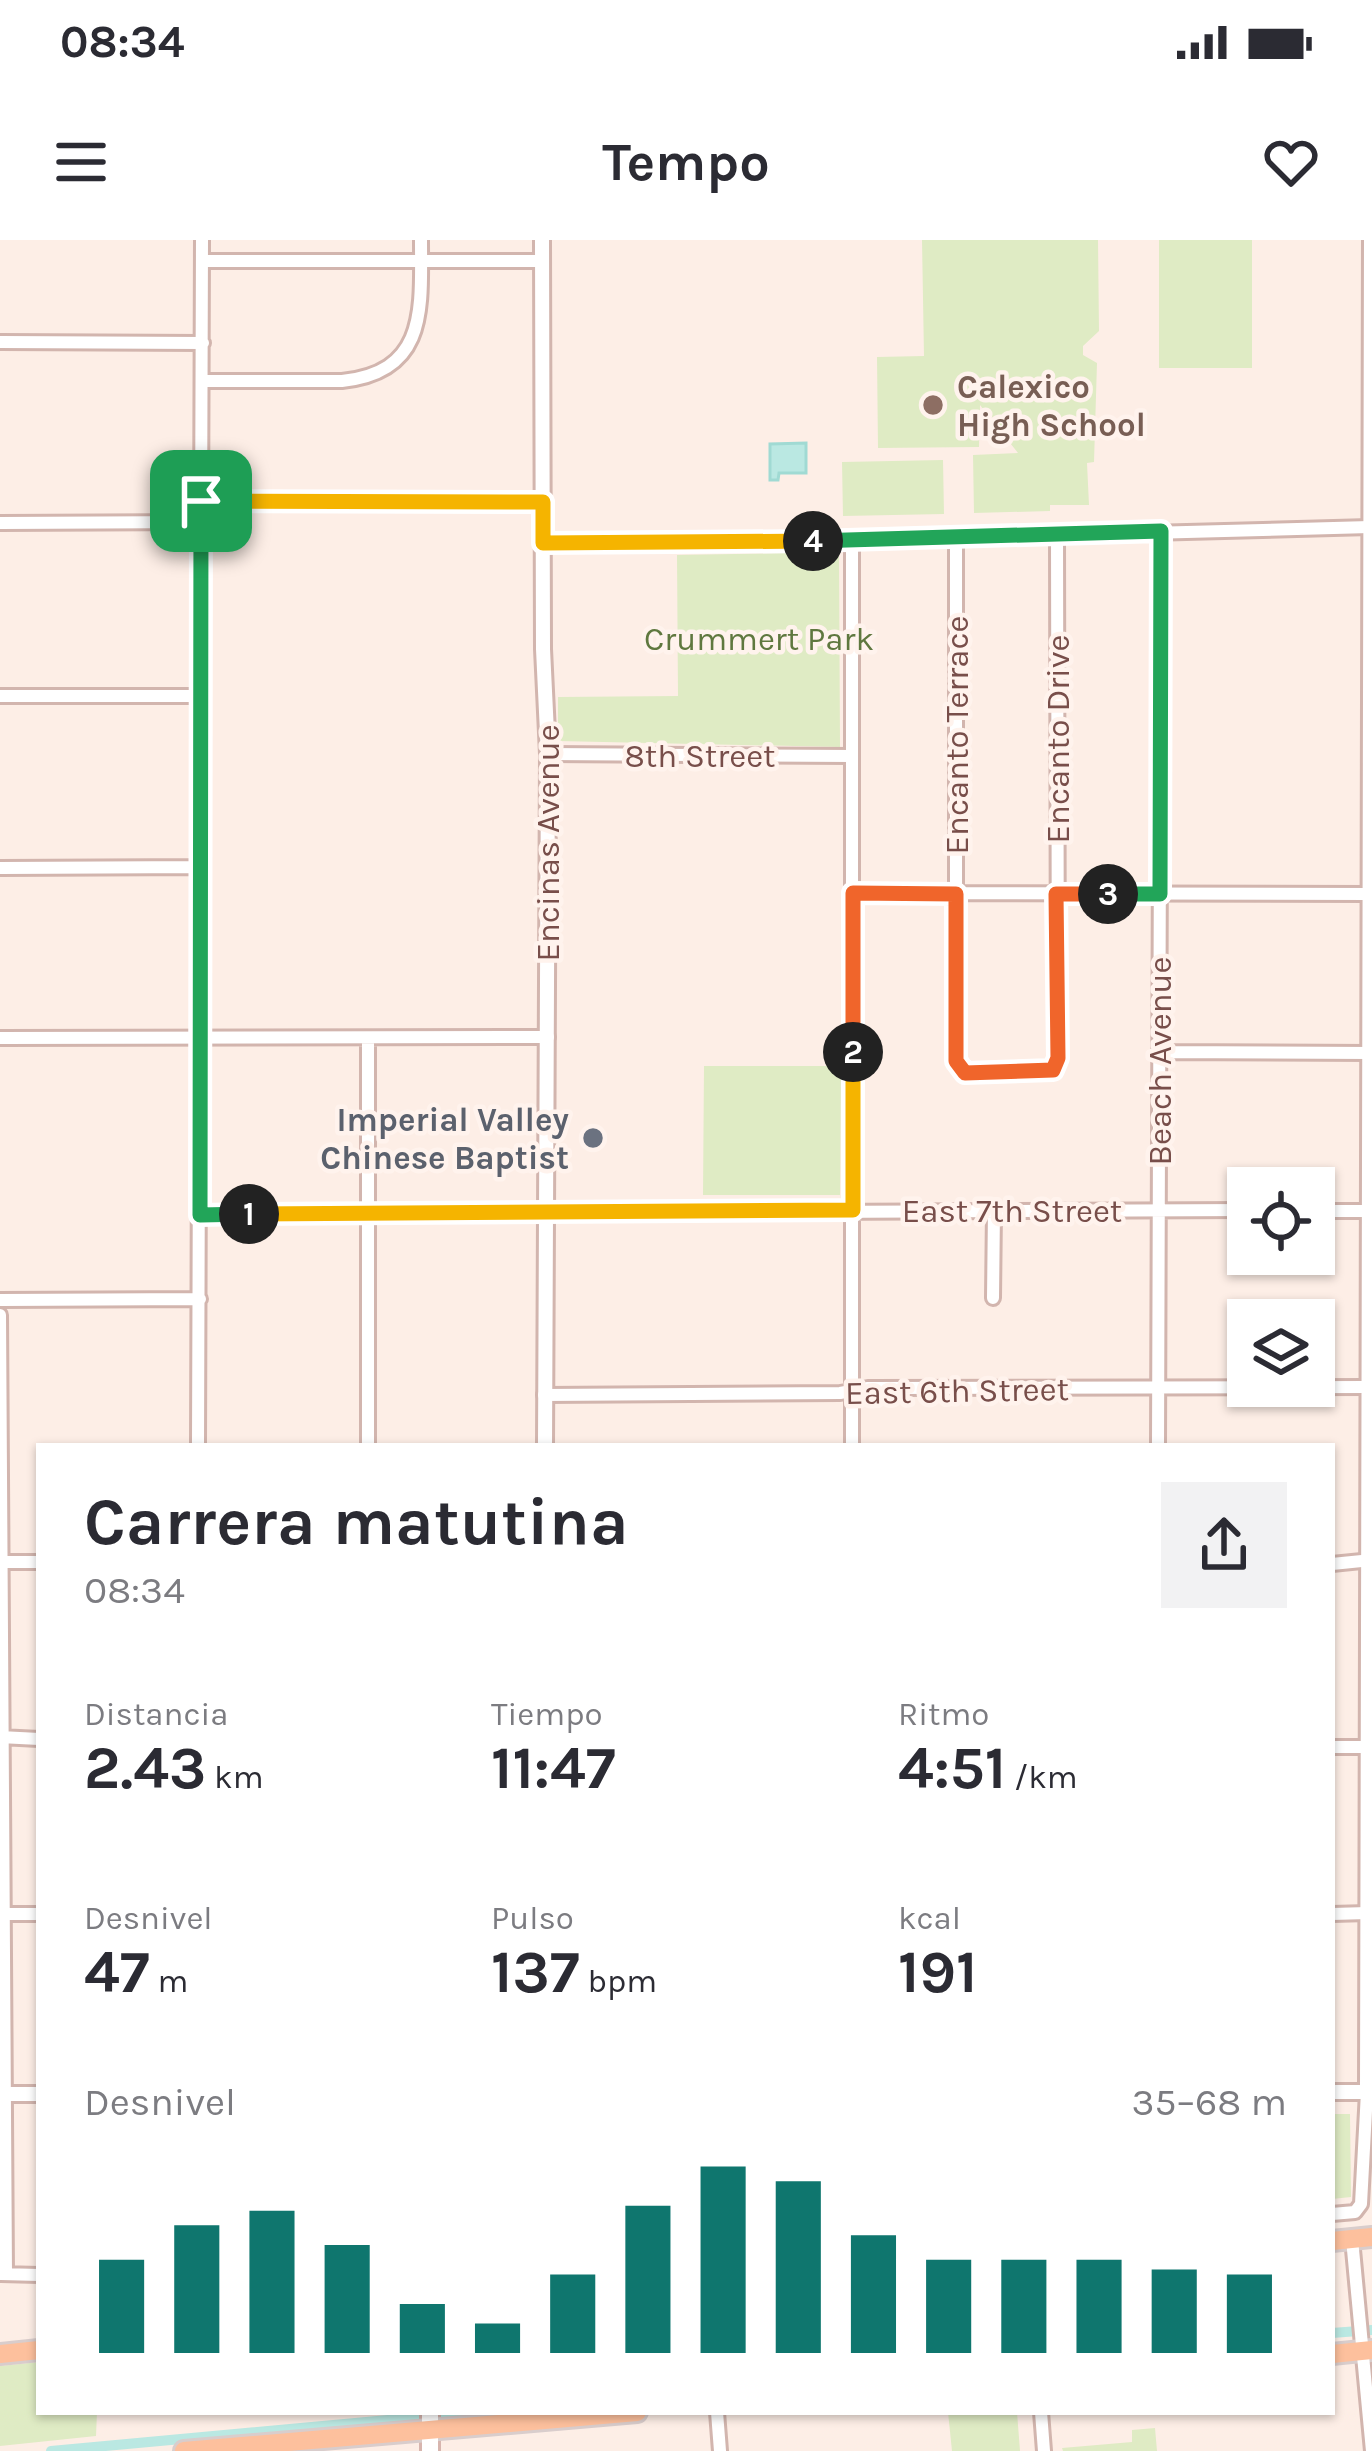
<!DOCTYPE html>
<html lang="es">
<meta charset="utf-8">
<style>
:root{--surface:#fff;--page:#f2f2f3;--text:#2b2b33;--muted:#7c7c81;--accent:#0f766e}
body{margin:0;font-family:Karla,sans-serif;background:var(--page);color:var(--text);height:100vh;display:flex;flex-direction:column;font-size:45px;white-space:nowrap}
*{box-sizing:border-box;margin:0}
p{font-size:39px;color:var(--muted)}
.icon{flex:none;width:66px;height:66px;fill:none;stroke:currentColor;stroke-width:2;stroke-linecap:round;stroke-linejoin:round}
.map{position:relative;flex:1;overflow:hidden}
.drawer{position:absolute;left:36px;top:1203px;width:1299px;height:972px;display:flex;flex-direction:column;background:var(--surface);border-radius:0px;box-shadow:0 3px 9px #0004}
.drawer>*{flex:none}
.controls{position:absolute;left:1227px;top:927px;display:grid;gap:24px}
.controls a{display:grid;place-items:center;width:108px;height:108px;border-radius:0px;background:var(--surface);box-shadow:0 3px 9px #0004;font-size:60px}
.pin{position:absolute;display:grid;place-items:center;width:102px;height:102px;color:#fff;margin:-51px;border-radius:24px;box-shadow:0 6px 18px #0006}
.km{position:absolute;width:60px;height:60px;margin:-30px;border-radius:50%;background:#222;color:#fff;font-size:33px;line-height:60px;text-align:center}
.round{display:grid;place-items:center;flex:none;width:126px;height:126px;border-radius:0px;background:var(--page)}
.summary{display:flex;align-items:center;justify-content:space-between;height:204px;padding:0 48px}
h1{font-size:66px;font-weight:700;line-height:90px}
.metrics{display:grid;grid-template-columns:repeat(3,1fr);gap:18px;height:204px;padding:12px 48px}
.metrics div{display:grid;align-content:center}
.metrics b{font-size:60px;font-weight:700}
.metrics small{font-size:33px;font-weight:400}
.metrics p{font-size:33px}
.chart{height:336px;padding:24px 48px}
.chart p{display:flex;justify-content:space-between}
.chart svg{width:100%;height:216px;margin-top:12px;stroke:var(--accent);stroke-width:6}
.status{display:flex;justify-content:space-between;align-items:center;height:84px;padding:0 60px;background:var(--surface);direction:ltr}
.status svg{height:33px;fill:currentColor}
header{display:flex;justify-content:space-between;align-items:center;height:156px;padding:0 48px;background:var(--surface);font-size:54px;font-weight:700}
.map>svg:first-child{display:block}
.green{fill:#dfebc4}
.water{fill:#bae8e2;stroke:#a0dad3;stroke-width:3}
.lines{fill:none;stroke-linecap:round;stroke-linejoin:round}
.canal{stroke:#bae8e2;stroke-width:10}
.minor-casing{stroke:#d2b5ae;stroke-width:18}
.tertiary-casing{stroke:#d2b5ae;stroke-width:20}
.secondary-casing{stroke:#d7b5ae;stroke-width:22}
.primary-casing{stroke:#d9cdcc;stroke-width:24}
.minor{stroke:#fff;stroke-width:12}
.tertiary{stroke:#fff;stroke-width:14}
.secondary{stroke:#fff;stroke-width:16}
.primary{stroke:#fdc09d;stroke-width:18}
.split-1-casing{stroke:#fff;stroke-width:24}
.split-2-casing{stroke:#fff;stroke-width:24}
.split-3-casing{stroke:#fff;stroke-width:24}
.split-4-casing{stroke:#fff;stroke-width:24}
.split-5-casing{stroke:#fff;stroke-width:24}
.split-1{stroke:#22a559;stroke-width:15}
.split-2{stroke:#f5b400;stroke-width:15}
.split-3{stroke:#f0652b;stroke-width:15}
.split-4{stroke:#22a559;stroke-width:15}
.split-5{stroke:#f5b400;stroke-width:15}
.education-dot{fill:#8d6e63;stroke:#fff3ed;stroke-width:4.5}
.worship-dot{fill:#6b7280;stroke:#fff3ed;stroke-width:4.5}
.labels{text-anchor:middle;stroke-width:9;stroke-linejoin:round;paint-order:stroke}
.education-label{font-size:33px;font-weight:bold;fill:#785e54;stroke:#fff3ed;text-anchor:start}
.park-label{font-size:33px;fill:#5f783f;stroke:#fff3ed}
.street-label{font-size:33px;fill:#784e4a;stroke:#fff3ed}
.worship-label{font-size:33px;font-weight:bold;fill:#5b616d;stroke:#fff3ed;text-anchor:end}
</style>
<div class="status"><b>08:34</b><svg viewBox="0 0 49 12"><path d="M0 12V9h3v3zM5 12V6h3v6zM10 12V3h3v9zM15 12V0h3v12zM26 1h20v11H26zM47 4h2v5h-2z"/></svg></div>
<header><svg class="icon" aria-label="menu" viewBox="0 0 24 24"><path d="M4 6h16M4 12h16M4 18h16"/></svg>Tempo<svg class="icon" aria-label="heart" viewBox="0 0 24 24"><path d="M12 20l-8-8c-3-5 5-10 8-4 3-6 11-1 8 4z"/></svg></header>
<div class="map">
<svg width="1372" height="2211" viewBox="0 0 1372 2211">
<rect width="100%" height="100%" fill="#fdeee6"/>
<!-- green -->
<path class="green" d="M922,0H1098L1099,91L1083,106V115L1097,123L1094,222L1087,223L1089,265H1050V271L974,273L973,215L1018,213L980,165L979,207L878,208L877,117L924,116Z
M1159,0H1252V128H1159Z
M943,220L944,274L843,276L842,222Z
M839,312L840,507L558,501V457L678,456L677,315Z
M704,826H841L840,955H703Z
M1332,1874H1350L1351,1957L1332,1959Z
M39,2122V2172H97L96,2196L0,2206V2126Z
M948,2172H1017L1020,2211H952Z
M1155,2188L1157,2211H1063L1062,2208L1132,2202V2190Z"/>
<!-- water -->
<path class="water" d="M806,203V233H779L778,240H770V204Z"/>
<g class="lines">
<!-- canal -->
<path class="canal" d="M1332,2093L1372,2090
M51,2211L475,2172"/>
<!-- minor casing -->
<g class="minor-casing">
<path id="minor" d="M202,21H542
M0,102L203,103
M202,141H342C428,132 421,68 421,0
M201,261L543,262
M0,283L201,282
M956,297V821L965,833L1047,832L1053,830L1058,818L1057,295
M543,303L852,301L1370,287
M0,456H201
M548,514L852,516
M0,628L202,627
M853,653L1370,654
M0,798L548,797
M368,798V1206
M1160,812L1372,813
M1314,971H1372
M200,975L1248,970
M993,1058L994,970
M0,1060L200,1059
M0,1075L6,2034
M544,1155L840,1153L868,1148L1370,1147
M198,1206L202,0
M852,1206V301
M1158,1206L1161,291
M0,1322H39
M1332,1324L1372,1320
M0,1497L39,1499
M1332,1507H1367
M0,1674H39
M1332,1674L1368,1673
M1332,1974L1355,1972L1361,1964L1367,1852
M1352,1999L1372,2211
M1,2034L39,2035
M717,2172L720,2211
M1041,2172L1044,2211"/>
</g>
<!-- tertiary casing -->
<g class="tertiary-casing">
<path id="tertiary" d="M542,0L543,409L548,514L545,1206
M1332,1852H1372
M1367,1852L1371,0
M0,1854H39"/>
</g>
<!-- secondary casing -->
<g class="secondary-casing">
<path id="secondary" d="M430,2172V2211"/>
</g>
<!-- primary casing -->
<g class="primary-casing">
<path id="primary" d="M1332,2001L1372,1997
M0,2114L39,2110
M1332,2114L1372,2110
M184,2211L637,2172"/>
</g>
<!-- minor -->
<use href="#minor" class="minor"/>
<!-- tertiary -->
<use href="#tertiary" class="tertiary"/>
<!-- secondary -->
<use href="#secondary" class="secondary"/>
<!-- primary -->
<use href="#primary" class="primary"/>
</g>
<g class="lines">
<!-- split-1 casing -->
<g class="split-1-casing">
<path id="split-1" d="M201,261L200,975L249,974"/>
</g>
<!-- split-2 casing -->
<g class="split-2-casing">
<path id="split-2" d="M249,974L853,970V812"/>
</g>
<!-- split-3 casing -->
<g class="split-3-casing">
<path id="split-3" d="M853,812V653L956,654V821L965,833L1053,830L1058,818L1056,654H1108"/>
</g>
<!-- split-4 casing -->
<g class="split-4-casing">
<path id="split-4" d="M813,301L1161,291L1160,654H1108"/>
</g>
<!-- split-5 casing -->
<g class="split-5-casing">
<path id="split-5" d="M201,261L543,262V303L813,301"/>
</g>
<!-- split-1 -->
<use href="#split-1" class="split-1"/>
<!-- split-2 -->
<use href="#split-2" class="split-2"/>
<!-- split-3 -->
<use href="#split-3" class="split-3"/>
<!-- split-4 -->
<use href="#split-4" class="split-4"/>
<!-- split-5 -->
<use href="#split-5" class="split-5"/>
</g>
<!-- markers -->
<circle class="education-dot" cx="933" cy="165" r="12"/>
<circle class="worship-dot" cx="593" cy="898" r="12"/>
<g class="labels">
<!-- education labels -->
<g class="education-label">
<text x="957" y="158">Calexico<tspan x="957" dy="38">High School</tspan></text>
</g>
<!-- park labels -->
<g class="park-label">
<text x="759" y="410">Crummert Park</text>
</g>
<!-- street labels -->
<g class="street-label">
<text transform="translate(956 495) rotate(-90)" y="12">Encanto Terrace</text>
<text transform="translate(1057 499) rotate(-90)" y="12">Encanto Drive</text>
<text x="700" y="527">8th Street</text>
<text transform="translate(547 603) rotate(-90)" y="12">Encinas Avenue</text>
<text transform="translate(1159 821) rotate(-90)" y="12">Beach Avenue</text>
<text x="1012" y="982">East 7th Street</text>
<text transform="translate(957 1150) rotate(-1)" y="12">East 6th Street</text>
</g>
<!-- worship labels -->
<g class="worship-label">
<text x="569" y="891">Imperial Valley<tspan x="569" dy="38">Chinese Baptist</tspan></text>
</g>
</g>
</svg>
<div class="controls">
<a><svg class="icon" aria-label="locate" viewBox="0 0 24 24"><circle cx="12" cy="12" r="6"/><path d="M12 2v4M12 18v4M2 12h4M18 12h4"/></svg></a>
<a><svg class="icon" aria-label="layers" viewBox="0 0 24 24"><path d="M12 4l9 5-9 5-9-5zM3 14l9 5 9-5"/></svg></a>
</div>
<div class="pin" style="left:201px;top:261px;background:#1e9e55"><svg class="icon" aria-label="arrive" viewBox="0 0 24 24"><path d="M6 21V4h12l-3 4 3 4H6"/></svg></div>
<b class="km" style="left:249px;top:974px">1</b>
<b class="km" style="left:853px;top:812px">2</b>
<b class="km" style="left:1108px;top:654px">3</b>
<b class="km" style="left:813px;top:301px">4</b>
<section class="drawer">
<div class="summary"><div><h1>Carrera matutina</h1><p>08:34</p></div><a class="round"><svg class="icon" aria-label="share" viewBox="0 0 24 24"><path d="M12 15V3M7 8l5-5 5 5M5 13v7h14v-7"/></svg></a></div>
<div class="metrics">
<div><p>Distancia</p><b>2.43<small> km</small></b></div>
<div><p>Tiempo</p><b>11:47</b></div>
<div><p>Ritmo</p><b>4:51<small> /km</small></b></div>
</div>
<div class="metrics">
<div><p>Desnivel</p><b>47<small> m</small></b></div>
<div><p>Pulso</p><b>137<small> bpm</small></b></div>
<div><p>kcal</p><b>191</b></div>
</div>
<div class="chart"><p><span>Desnivel</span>35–68 m</p>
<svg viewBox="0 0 160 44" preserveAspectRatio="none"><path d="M5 44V25M15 44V18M25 44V15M35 44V22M45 44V34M55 44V38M65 44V28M75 44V14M85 44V6M95 44V9M105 44V20M115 44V25M125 44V25M135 44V25M145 44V27M155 44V28"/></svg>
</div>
</section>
</div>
